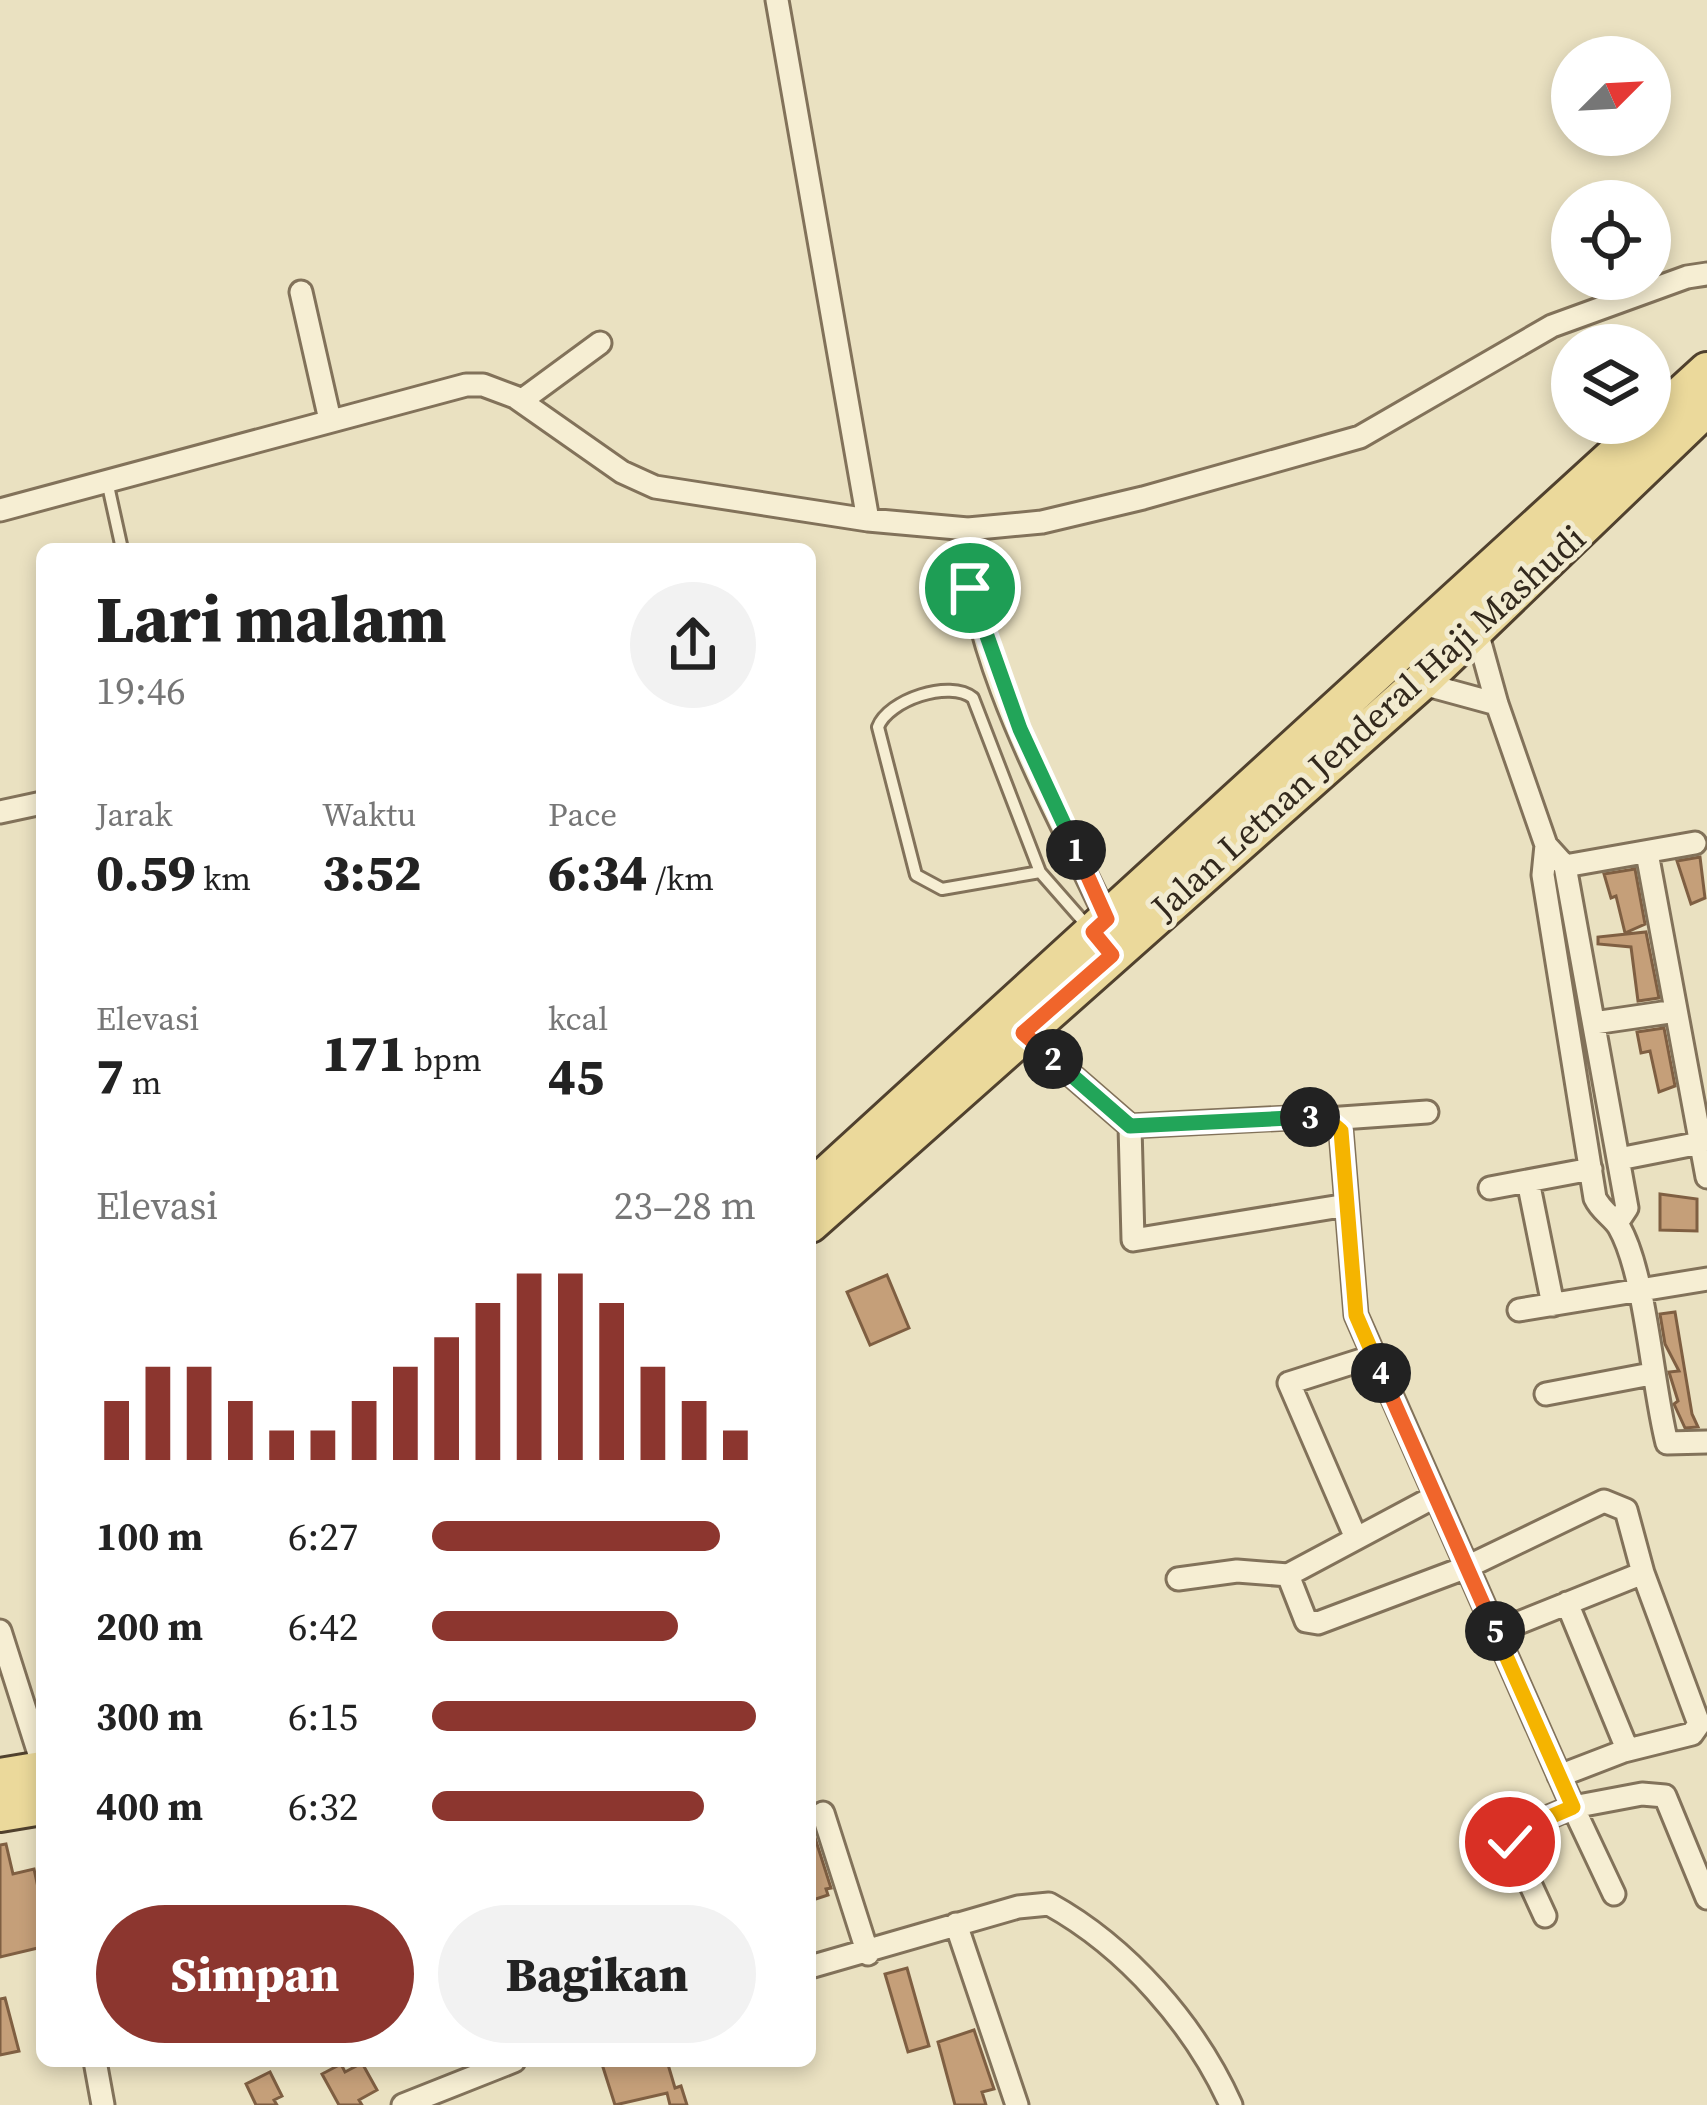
<!DOCTYPE html>
<html lang="id">
<meta charset="utf-8">
<style>
:root{--surface:#fff;--page:#f2f2f2;--text:#222;--muted:#767676;--accent:#8c362f}
body{margin:0;font-family:"Source Serif 4",serif;background:var(--page);color:var(--text);height:100vh;display:flex;flex-direction:column;font-size:45px;white-space:nowrap}
*{box-sizing:border-box;margin:0}
p{font-size:39px;color:var(--muted)}
.icon{flex:none;width:66px;height:66px;fill:none;stroke:currentColor;stroke-width:2;stroke-linecap:round;stroke-linejoin:round}
.map{position:relative;flex:1;overflow:hidden}
.drawer{position:absolute;left:36px;top:543px;width:780px;height:1524px;display:flex;flex-direction:column;background:var(--surface);border-radius:18px;box-shadow:0 6px 18px #0003}
.drawer>*{flex:none}
.needle{width:78px;rotate:66deg}
.buttons{position:absolute;left:1551px;top:36px;display:grid;gap:24px}
.buttons a{display:grid;place-items:center;width:120px;height:120px;border-radius:50%;background:var(--surface);box-shadow:0 6px 18px #0003;font-size:60px}
.pin{position:absolute;display:grid;place-items:center;width:102px;height:102px;color:#fff;margin:-51px;border:6px solid #fff;border-radius:50%;box-shadow:0 3px 12px #0007}
.km{position:absolute;width:60px;height:60px;margin:-30px;border-radius:50%;background:#222;color:#fff;font-size:33px;line-height:60px;text-align:center}
.round{display:grid;place-items:center;flex:none;width:126px;height:126px;border-radius:63px;background:var(--page)}
.head{display:flex;align-items:center;justify-content:space-between;height:204px;padding:0 60px}
h1{font-size:66px;font-weight:800;line-height:90px}
.metrics{display:grid;grid-template-columns:repeat(3,1fr);gap:18px;height:204px;padding:12px 60px}
.metrics div{display:grid;align-content:center}
.metrics b{font-size:51px;font-weight:800}
.metrics small{font-size:33px;font-weight:400}
.metrics p{font-size:33px}
.chart{height:336px;padding:24px 60px}
.chart p{display:flex;justify-content:space-between}
.chart svg{width:100%;height:216px;margin-top:12px;stroke:var(--accent);stroke-width:6}
.action{display:flex;gap:24px;margin-top:auto;padding:24px 60px}
.action a{flex:1;height:138px;border-radius:72px;background:var(--accent);color:#fff;font-size:48px;font-weight:800;line-height:138px;text-align:center}
.action a+a{background:var(--page);color:var(--text)}
ul{padding:0 60px;list-style:none;font-size:39px}
li{display:grid;grid-template-columns:192px 144px 1fr;align-items:center;height:90px}
li i{height:30px;border-radius:15px;background:var(--accent)}
.map>svg:first-child{display:block}
.building{fill:#c59f79;stroke:#7f5f42;stroke-width:3}
.lines{fill:none;stroke-linecap:round;stroke-linejoin:round}
.service-casing{stroke:#82725a;stroke-width:16}
.minor-casing{stroke:#82725a;stroke-width:27}
.primary-casing{stroke:#50412e;stroke-width:42}
.service{stroke:#f6eed3;stroke-width:10}
.minor{stroke:#f6eed3;stroke-width:21}
.primary{stroke:#ebd99b;stroke-width:36}
.split-1-casing{stroke:#fff;stroke-width:24}
.split-2-casing{stroke:#fff;stroke-width:24}
.split-3-casing{stroke:#fff;stroke-width:24}
.split-4-casing{stroke:#fff;stroke-width:24}
.split-5-casing{stroke:#fff;stroke-width:24}
.split-6-casing{stroke:#fff;stroke-width:24}
.split-1{stroke:#22a559;stroke-width:15}
.split-2{stroke:#f0652b;stroke-width:15}
.split-3{stroke:#22a559;stroke-width:15}
.split-4{stroke:#f5b400;stroke-width:15}
.split-5{stroke:#f0652b;stroke-width:15}
.split-6{stroke:#f5b400;stroke-width:15}
.labels{text-anchor:middle;stroke-width:10;stroke-linejoin:round;paint-order:stroke}
.street-label{font-size:36px;fill:#33291d;stroke:#f2ebd0}
</style>
<div class="map">
<svg width="1707" height="2105" viewBox="0 0 1707 2105">
<rect width="100%" height="100%" fill="#eae1c1"/>
<!-- building -->
<path class="building" d="M1700,857L1705,898L1691,904L1677,861Z
M1635,869L1645,924L1625,933L1616,896L1611,898L1604,874Z
M1646,932L1659,998L1638,1001L1631,947L1598,944V937Z
M1664,1028L1675,1086L1659,1092L1650,1051L1641,1053L1637,1032Z
M1660,1194L1697,1199V1231L1660,1230Z
M887,1275L909,1328L870,1345L847,1292Z
M1675,1312L1692,1414L1698,1427L1685,1428L1674,1404L1678,1401L1669,1372L1679,1371L1665,1344L1660,1314Z
M810,1822L831,1888L826,1889L828,1895L810,1901Z
M6,1844L13,1874L34,1869L42,1906V1947L0,1957V1845Z
M907,1968L929,2046L908,2052L885,1974Z
M5,1998L19,2051L0,2055V1999Z
M974,2030L994,2089L982,2092L986,2105H955L938,2042Z
M601,2061H667L675,2088L681,2086L687,2105H670L667,2093L615,2105Z
M362,2063L377,2090L359,2100L362,2105H339L322,2074L341,2064L345,2072Z
M270,2072L282,2096L274,2100L277,2105H256L246,2084Z"/>
<g class="lines">
<!-- service casing -->
<g class="service-casing">
<path id="service" d="M107,481L122,549
M1040,872L942,889L916,875L878,727C888,700 950,679 973,698L1040,872L1090,929"/>
</g>
<!-- minor casing -->
<g class="minor-casing">
<path id="minor" d="M777,0L868,520
M301,292L330,420
M521,401L600,343
M0,510L466,385H483L515,397L622,472L655,487L868,520L968,529L1042,522L1143,498L1360,437L1552,326L1687,277L1707,274
M968,529C965,651 1056,808 1107,919
M1476,628L1497,704L1546,845L1565,866L1627,1208L1617,1223
M1420,683L1497,704
M0,812L42,803
M1546,845L1543,875L1595,1198C1601,1211 1613,1217 1619,1227C1646,1274 1652,1385 1667,1443L1707,1442
M1647,853L1707,1177
M1565,866L1695,843
M1594,1023L1676,1011
M1023,1033L1130,1126L1308,1117L1327,1119L1341,1131L1356,1315L1573,1807L1642,1794L1665,1796L1707,1898
M1327,1119L1427,1112
M1130,1126L1133,1240L1347,1205
M1619,1159L1700,1143
M1528,1181L1553,1305
M1490,1188L1591,1169
M1519,1310L1707,1279
M1546,1394L1651,1374
M1356,1538L1289,1383L1374,1356
M1288,1575L1306,1621L1318,1623L1467,1567L1604,1501L1626,1510L1643,1573L1496,1632
M1178,1579L1237,1571L1288,1575L1436,1496
M0,1631L42,1763
M1624,1751L1692,1734L1699,1724L1643,1573
M1559,1776L1624,1751L1625,1744L1567,1603
M823,1813L868,1954
M1545,1916L1511,1842L1515,1831L1573,1807L1614,1894
M956,1924L1017,2105
M810,1967L1018,1907L1049,1904C1127,1947 1195,2025 1231,2105
M95,2061L103,2105
M403,2105L514,2061"/>
</g>
<!-- primary casing -->
<g class="primary-casing">
<path id="primary" d="M1650,423L1707,371
M810,1190L1650,423
M810,1224L1420,683L1707,407
M0,1777L42,1770
M0,1813L42,1806"/>
</g>
<!-- service -->
<use href="#service" class="service"/>
<!-- minor -->
<use href="#minor" class="minor"/>
<!-- primary -->
<use href="#primary" class="primary"/>
</g>
<g class="lines">
<!-- split-1 casing -->
<g class="split-1-casing">
<path id="split-1" d="M970,588L1020,729L1076,850"/>
</g>
<!-- split-2 casing -->
<g class="split-2-casing">
<path id="split-2" d="M1053,1059L1023,1033L1112,955L1093,932L1107,919L1076,850"/>
</g>
<!-- split-3 casing -->
<g class="split-3-casing">
<path id="split-3" d="M1053,1059L1130,1126L1310,1117"/>
</g>
<!-- split-4 casing -->
<g class="split-4-casing">
<path id="split-4" d="M1310,1117L1327,1119L1341,1131L1356,1315L1381,1373"/>
</g>
<!-- split-5 casing -->
<g class="split-5-casing">
<path id="split-5" d="M1381,1373L1495,1631"/>
</g>
<!-- split-6 casing -->
<g class="split-6-casing">
<path id="split-6" d="M1495,1631L1573,1807L1515,1832L1510,1842"/>
</g>
<!-- split-1 -->
<use href="#split-1" class="split-1"/>
<!-- split-2 -->
<use href="#split-2" class="split-2"/>
<!-- split-3 -->
<use href="#split-3" class="split-3"/>
<!-- split-4 -->
<use href="#split-4" class="split-4"/>
<!-- split-5 -->
<use href="#split-5" class="split-5"/>
<!-- split-6 -->
<use href="#split-6" class="split-6"/>
</g>
<g class="labels">
<!-- street labels -->
<g class="street-label">
<text transform="translate(1368 722) rotate(-42)" y="13">Jalan Letnan Jenderal Haji Mashudi</text>
</g>
</g>
</svg>
<div class="buttons">
<a><svg class="needle" viewBox="-14 -14 28 28"><path d="M0-13l5 13h-10z" fill="#e53935"/><path d="M0 13l5-13h-10z" fill="#767676"/></svg></a>
<a><svg class="icon" aria-label="locate" viewBox="0 0 24 24"><circle cx="12" cy="12" r="6"/><path d="M12 2v4M12 18v4M2 12h4M18 12h4"/></svg></a>
<a><svg class="icon" aria-label="layers" viewBox="0 0 24 24"><path d="M12 4l9 5-9 5-9-5zM3 14l9 5 9-5"/></svg></a>
</div>
<div class="pin" style="left:970px;top:588px;background:#1e9e55"><svg class="icon" aria-label="arrive" viewBox="0 0 24 24"><path d="M6 21V4h12l-3 4 3 4H6"/></svg></div>
<div class="pin" style="left:1510px;top:1842px;background:#d93025"><svg class="icon" aria-label="check" viewBox="0 0 24 24"><path d="M5 12l5 5 9-10"/></svg></div>
<b class="km" style="left:1076px;top:850px">1</b>
<b class="km" style="left:1053px;top:1059px">2</b>
<b class="km" style="left:1310px;top:1117px">3</b>
<b class="km" style="left:1381px;top:1373px">4</b>
<b class="km" style="left:1495px;top:1631px">5</b>
<section class="drawer">
<div class="head"><div><h1>Lari malam</h1><p>19:46</p></div><a class="round"><svg class="icon" aria-label="share" viewBox="0 0 24 24"><path d="M12 15V3M7 8l5-5 5 5M5 13v7h14v-7"/></svg></a></div>
<div class="metrics">
<div><p>Jarak</p><b>0.59<small> km</small></b></div>
<div><p>Waktu</p><b>3:52</b></div>
<div><p>Pace</p><b>6:34<small> /km</small></b></div>
</div>
<div class="metrics">
<div><p>Elevasi</p><b>7<small> m</small></b></div>
<div><b>171<small> bpm</small></b></div>
<div><p>kcal</p><b>45</b></div>
</div>
<div class="chart"><p><span>Elevasi</span>23–28 m</p>
<svg viewBox="0 0 160 44" preserveAspectRatio="none"><path d="M5 44V32M15 44V25M25 44V25M35 44V32M45 44V38M55 44V38M65 44V32M75 44V25M85 44V19M95 44V12M105 44V6M115 44V6M125 44V12M135 44V25M145 44V32M155 44V38"/></svg>
</div>
<ul>
<li><b>100 m</b>6:27<i style="width:89%"></i></li>
<li><b>200 m</b>6:42<i style="width:76%"></i></li>
<li><b>300 m</b>6:15<i style="width:100%"></i></li>
<li><b>400 m</b>6:32<i style="width:84%"></i></li>
</ul>
<div class="action"><a>Simpan</a><a>Bagikan</a></div>
</section>
</div>
